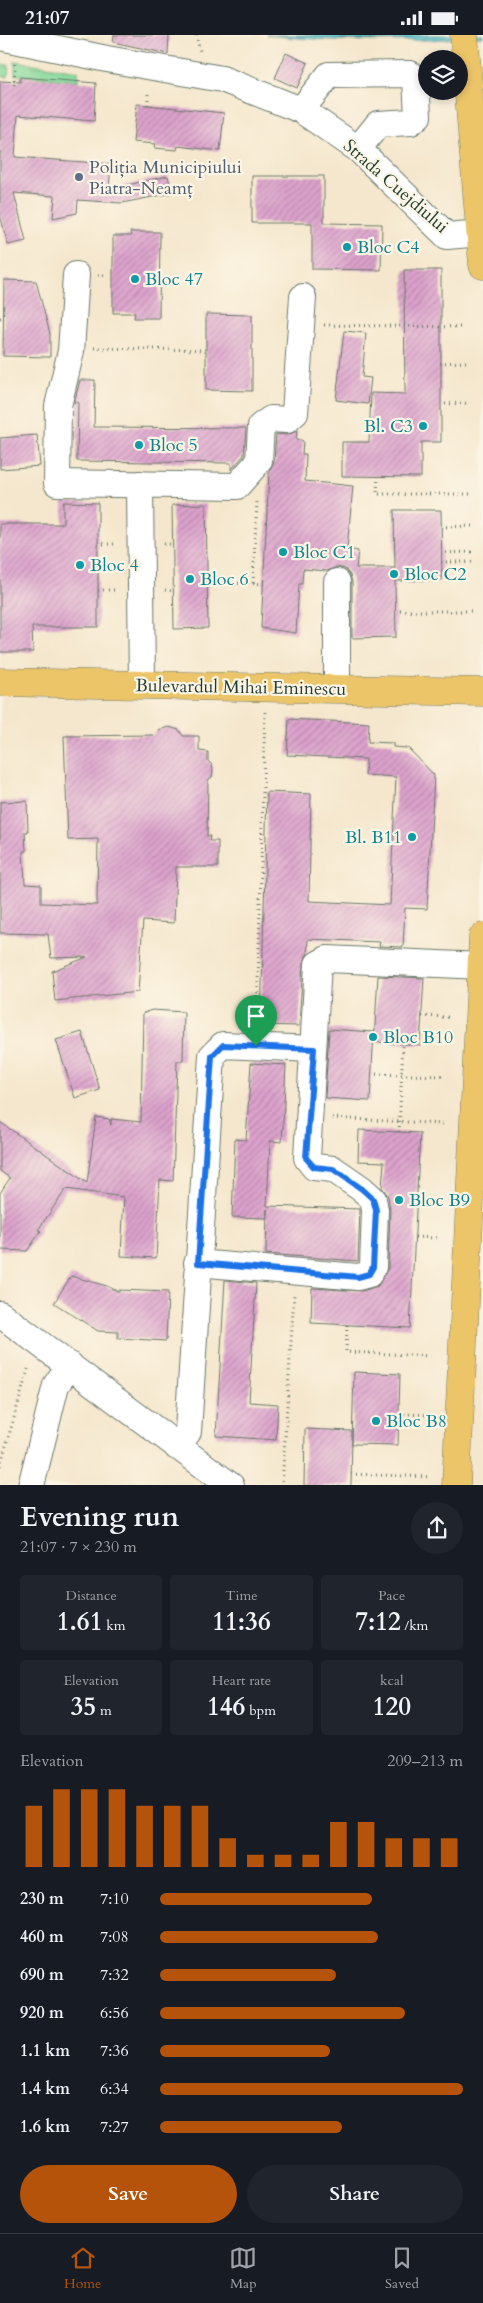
<!DOCTYPE html>
<meta charset="utf-8">
<style>
:root{--surface:#171b24;--page:#20242c;--text:#f1f3f6;--muted:#9ea1a6;--line:#363941;--accent:#b45309}
body{margin:0;font-family:Cardo,serif;background:var(--page);color:var(--text);height:100vh;display:flex;flex-direction:column;font-size:19px;white-space:nowrap}
*{box-sizing:border-box;margin:0}
p{font-size:16px;color:var(--muted)}
.icon{flex:none;width:28px;height:28px;fill:none;stroke:currentColor;stroke-width:2;stroke-linecap:round;stroke-linejoin:round}
.map{position:relative;height:1450px;overflow:hidden}
.sheet{display:flex;flex-direction:column;background:var(--surface);flex:1}
.sheet>*{flex:none}
.fabs{position:absolute;left:418px;top:15px;display:grid;gap:10px}
.fabs a{display:grid;place-items:center;width:50px;height:50px;border-radius:50%;background:var(--surface);box-shadow:0 2px 8px #0003;font-size:25px}
.pin{position:absolute;display:grid;place-items:center;width:42px;height:42px;color:#fff;margin:-51px -21px;border-radius:50% 50% 50% 0;rotate:-45deg;box-shadow:0 0 5px #0007}
.pin .icon{rotate:45deg}
.round{display:grid;place-items:center;flex:none;width:52px;height:52px;border-radius:26px;background:var(--page)}
.overview{display:flex;align-items:center;justify-content:space-between;height:85px;padding:0 20px}
h1{font-size:28px;font-weight:600;line-height:38px}
.stats{display:grid;grid-template-columns:repeat(3,1fr);gap:8px;height:85px;padding:5px 20px}
.stats div{display:grid;align-content:center;border-radius:5px;background:var(--page);text-align:center}
.stats b{font-size:25px;font-weight:600}
.stats small{font-size:14px;font-weight:400}
.stats p{font-size:14px}
.chart{height:140px;padding:10px 20px}
.chart p{display:flex;justify-content:space-between}
.chart svg{width:100%;height:90px;margin-top:5px;stroke:var(--accent);stroke-width:6}
.cta{display:flex;gap:10px;margin-top:auto;padding:10px 20px}
.cta a{flex:1;height:58px;border-radius:30px;background:var(--accent);color:#fff;font-size:20px;font-weight:600;line-height:58px;text-align:center}
.cta a+a{background:var(--page);color:var(--text)}
ul{padding:0 20px;list-style:none;font-size:16px}
li{display:grid;grid-template-columns:80px 60px 1fr;align-items:center;height:38px}
li i{height:12px;border-radius:6px;background:var(--accent)}
.status{display:flex;justify-content:space-between;align-items:center;height:35px;padding:0 25px;background:var(--surface);direction:ltr}
.status svg{height:14px;fill:currentColor}
.dock{display:flex;justify-content:space-around;align-items:center;height:70px;border-top:1px solid var(--line);background:var(--surface);font-size:14px;color:var(--muted)}
.dock a{display:grid;justify-items:center;gap:2px}
.dock .selected{color:var(--accent)}
.map>svg:first-child{display:block}
.grass{fill:url(#grass-tufts);stroke:#538c68}
.water{fill:url(#water-waves);stroke:#367c7d}
.building{fill:url(#building-hatch)}
.lines{fill:none;stroke-linecap:round;stroke-linejoin:round}
.minor-casing{stroke:#6a786a;stroke-width:28}
.major-casing{stroke:#6a786a;stroke-width:29}
.path{stroke:#6a786a;stroke-width:3;stroke-dasharray:1 4;stroke-linecap:butt}
.minor{stroke:#fff;stroke-width:26}
.major{stroke:#edc569;stroke-width:28}
.route-casing{stroke:#fff;stroke-width:10}
.route{stroke:#1a73e8;stroke-width:6}
.service-dot{fill:#5c6f8a;stroke:#fcf5e5;stroke-width:2}
.culture-dot{fill:#0f9aa8;stroke:#fcf5e5;stroke-width:2}
.labels{text-anchor:middle;stroke-width:4.5;stroke-linejoin:round;paint-order:stroke}
.service-label{font-size:18px;fill:#4e5e75;stroke:#fcf5e5;text-anchor:start}
.street-label{font-size:18px;fill:#1f3d34;stroke:#fcf5e5}
.culture-label{font-size:18px;fill:#0d838f;stroke:#fcf5e5;text-anchor:start}
</style>
<div class="status"><b>21:07</b><svg viewBox="0 0 49 12"><path d="M0 12V9h3v3zM5 12V6h3v6zM10 12V3h3v9zM15 12V0h3v12zM26 1h20v11H26zM47 4h2v5h-2z"/></svg></div>
<div class="map">
<svg width="483" height="1451" viewBox="0 0 483 1451">
<defs>
<pattern id="grass-tufts" width="24" height="20" patternUnits="userSpaceOnUse" patternTransform="scale(1.25)"><rect width="24" height="20" fill="#87da9c"/><path d="M3 7l-1-3M5 7V3M7 7l1-3M15 17l-1-3M17 17v-4M19 17l1-3" fill="none" stroke="#74bc87"/></pattern>
<pattern id="water-waves" width="16" height="10" patternUnits="userSpaceOnUse" patternTransform="scale(1.25)"><rect width="16" height="10" fill="#4ebcc6"/><path d="M0 5q4-4 8 0t8 0" fill="none" stroke="#409aa2"/></pattern>
<pattern id="building-hatch" width="6" height="6" patternUnits="userSpaceOnUse" patternTransform="scale(1.25)"><rect width="6" height="6" fill="#dda2cd"/><path d="M-1 1l2-2M0 6l6-6M5 7l2-2" fill="none" stroke="#b385a7"/></pattern>
</defs>
<rect width="100%" height="100%" fill="#fcf5e5"/>
<filter id="ink" filterUnits="userSpaceOnUse"><feTurbulence type="fractalNoise" baseFrequency=".02" numOctaves="2"/><feDisplacementMap in="SourceGraphic" scale="10" xChannelSelector="R" yChannelSelector="G"/><feConvolveMatrix kernelMatrix="1 2 1 2 8 2 1 2 1" color-interpolation-filters="sRGB"/></filter>
<filter id="wash" filterUnits="userSpaceOnUse"><feTurbulence type="fractalNoise" baseFrequency=".0096" numOctaves="4" result="noise"/><feDisplacementMap in="SourceGraphic" scale="20" xChannelSelector="R" yChannelSelector="G"/><feGaussianBlur stdDeviation="1.12" result="paint"/><feColorMatrix in="noise" values="0 0 0 0 0 0 0 0 0 0 0 0 0 0 0 0 0 1.4 0 .05"/><feComposite in="paint" operator="in"/></filter>
<g filter="url(#wash)">
<rect width="100%" height="100%" fill="#f5e7cd"/>
<!-- grass -->
<path class="grass" d="M15,26L78,36V46L15,40Z
M0,29L9,30L8,42L0,41Z"/>
<!-- water -->
<path class="water" d="M266,0H483V2C410,7 338,8 266,0Z"/>
<g id="blocks">
<!-- building -->
<path class="building" d="M114,0H169L168,19L113,7Z
M286,18L308,28L297,53L275,43Z
M20,42L96,48L94,86L18,80L15,122L111,129L109,154L168,141L172,158L122,168L78,165L77,178L53,183L55,161L14,158L26,206L8,210L0,180V46L20,47Z
M137,69L224,78L220,116L178,111L177,115L154,113L155,109L133,107Z
M252,141H324V188L382,189L381,235L312,234V188H252Z
M130,197H160L159,283H134L135,278H113V201H131Z
M404,235H441V407H421V442L342,441V407H369L371,358L405,359Z
M4,245L36,246L50,299V322L3,321Z
M206,279L252,280V356L206,355Z
M344,296L366,298L362,342L371,343L368,369L336,365Z
M80,345H95L94,392L246,393L244,420L231,435V428L77,426L78,367L74,368Z
M297,396L296,405L303,406L302,419H306L305,446L353,451L347,514L358,516L356,533H395L394,475H441L442,545L395,546L396,602L352,603V547L350,540L345,534L337,532L327,536L303,534L302,549H299L296,598L261,593L269,438L274,427L276,399L287,400Z
M37,400L40,431L0,434V403Z
M63,467L98,468V592H32L33,617H0V489H63Z
M206,469L208,593L174,594L172,470Z
M289,684L369,688L368,707L393,708V712L408,713L434,740L427,874L405,873L403,912L379,911L380,907L308,904L307,919L303,928L299,991L261,990L267,757L311,759L309,866L390,870L396,742L365,740L366,724L287,720Z
M169,692L179,695L183,701H199V716L208,717V726L212,730L213,736L212,742L208,745L207,801H210L209,806H218V832H176L174,888L143,886L138,957L55,966L52,936L87,922L51,923L48,899L0,898V767L27,766L28,797H25L26,816H23L25,849L41,850V868L97,870L98,804L68,805L64,701L153,700L158,695Z
M378,941L424,943L420,1010L374,1007Z
M152,975L184,977L183,1026H177L173,1146L160,1145L156,1223L121,1221L124,1162L66,1154L38,1195L41,1196L27,1216L0,1215V1158L10,1143L0,1136V1087L87,1148L96,1082L109,1084L111,1090V1084L141,1087L143,978Z
M329,994L374,997L370,1066L325,1063Z
M82,997L100,1055L75,1063L56,1005Z
M251,1028L286,1030L282,1107L270,1106L267,1171L360,1174L358,1226L266,1219L267,1174V1183L232,1182L235,1104L246,1105Z
M359,1095L420,1098L410,1293L311,1288L312,1253L362,1256L378,1251L388,1233L390,1175L388,1161L382,1152L384,1127L358,1126Z
M71,1241L107,1251L119,1257V1255L168,1257L166,1306L118,1303V1297L98,1296L54,1268Z
M225,1245L256,1248L249,1367L278,1369L276,1405L216,1401Z
M354,1337L400,1339L398,1410L352,1409Z
M305,1394L352,1396L351,1451H304Z"/>
</g>
</g>
<g filter="url(#ink)">
<use href="#blocks" fill-opacity="0" stroke="#6a786a" stroke-width="1"/>
<g class="lines">
<!-- minor casing -->
<g class="minor-casing">
<path id="minor" d="M0,2L107,24L222,44L301,75L358,114L447,201L481,198
M301,75L329,40L410,39L416,44L418,81L411,87L378,89L358,114
M76,240L71,316L58,371L57,448L237,451L259,426L261,391L271,384L287,385L295,378L303,262
M140,449L142,650
M337,547V653
M197,1228L358,1242L369,1239L373,1232L375,1175L373,1164L362,1154L333,1134L314,1132L307,1123L318,929L327,924L482,931
M0,1279L231,1451
M177,1412L188,1397L212,1021L223,1010L313,1014
M31,1451L56,1350L70,1330"/>
</g>
<!-- major casing -->
<g class="major-casing">
<path id="major" d="M464,0L483,230
M0,647L482,657
M456,1451L483,902"/>
</g>
<!-- path -->
<path class="path" d="M196,0L200,16
M14,50L15,28
M148,70V56
M98,240H113
M0,283H3
M324,290L464,292
M94,313L206,315
M440,328L466,327
M445,369L469,368
M378,441L377,459H474
M441,492L474,491
M98,509H117
M164,509H173
M441,518L474,517
M441,527H474
M233,548L264,549
M253,548L257,465
M98,555H117
M165,555L173,556
M395,576H473
M422,981L448,982
M257,988L265,677
M371,1039L446,1041
M332,1083L444,1089
M399,1097L403,1009
M415,1202L438,1203
M347,1290L346,1317L433,1321
M399,1379L430,1380
M0,1431L29,1331
M351,1439L431,1442
M282,1451L294,1259"/>
<!-- minor -->
<use href="#minor" class="minor"/>
<!-- major -->
<use href="#major" class="major"/>
</g>
</g>
<g class="lines" filter="url(#ink)">
<!-- route casing -->
<g class="route-casing">
<path id="route" d="M223,1010L314,1014L306,1123L314,1132L333,1134L362,1154L373,1164L376,1175L373,1232L369,1239L358,1242L198,1228L212,1021Z"/>
</g>
<!-- route -->
<use href="#route" class="route"/>
</g>
<!-- markers -->
<circle class="service-dot" cx="79" cy="142" r="5"/>
<g class="culture-dot">
<circle cx="347" cy="212" r="5"/>
<circle cx="135" cy="244" r="5"/>
<circle cx="423" cy="391" r="5"/>
<circle cx="139" cy="410" r="5"/>
<circle cx="283" cy="517" r="5"/>
<circle cx="80" cy="530" r="5"/>
<circle cx="394" cy="539" r="5"/>
<circle cx="190" cy="544" r="5"/>
<circle cx="412" cy="802" r="5"/>
<circle cx="373" cy="1002" r="5"/>
<circle cx="399" cy="1165" r="5"/>
<circle cx="376" cy="1386" r="5"/>
</g>
<g class="labels">
<!-- service labels -->
<g class="service-label">
<text x="89" y="138">Poliția Municipiului<tspan x="89" dy="21">Piatra-Neamț</tspan></text>
</g>
<!-- street labels -->
<g class="street-label">
<text transform="translate(396 151) rotate(41)" y="6">Strada Cuejdiului</text>
<text transform="translate(241 652) rotate(1)" y="6">Bulevardul Mihai Eminescu</text>
</g>
<!-- culture labels -->
<g class="culture-label">
<text x="357" y="218">Bloc C4</text>
<text x="145" y="250">Bloc 47</text>
<text x="413" y="397" text-anchor="end">Bl. C3</text>
<text x="149" y="416">Bloc 5</text>
<text x="293" y="523">Bloc C1</text>
<text x="90" y="536">Bloc 4</text>
<text x="404" y="545">Bloc C2</text>
<text x="200" y="550">Bloc 6</text>
<text x="402" y="808" text-anchor="end">Bl. B11</text>
<text x="383" y="1008">Bloc B10</text>
<text x="409" y="1171">Bloc B9</text>
<text x="386" y="1392">Bloc B8</text>
</g>
</g>
</svg>
<div class="fabs">
<a><svg class="icon" aria-label="layers" viewBox="0 0 24 24"><path d="M12 4l9 5-9 5-9-5zM3 14l9 5 9-5"/></svg></a>
</div>
<div class="pin" style="left:256px;top:1011px;background:#1e9e55"><svg class="icon" aria-label="arrive" viewBox="0 0 24 24"><path d="M6 21V4h12l-3 4 3 4H6"/></svg></div>
</div>
<section class="sheet">
<div class="overview"><div><h1>Evening run</h1><p>21:07 · 7 × 230 m</p></div><a class="round"><svg class="icon" aria-label="share" viewBox="0 0 24 24"><path d="M12 15V3M7 8l5-5 5 5M5 13v7h14v-7"/></svg></a></div>
<div class="stats">
<div><p>Distance</p><b>1.61<small> km</small></b></div>
<div><p>Time</p><b>11:36</b></div>
<div><p>Pace</p><b>7:12<small> /km</small></b></div>
</div>
<div class="stats">
<div><p>Elevation</p><b>35<small> m</small></b></div>
<div><p>Heart rate</p><b>146<small> bpm</small></b></div>
<div><p>kcal</p><b>120</b></div>
</div>
<div class="chart"><p><span>Elevation</span>209–213 m</p>
<svg viewBox="0 0 160 44" preserveAspectRatio="none"><path d="M5 44V14M15 44V6M25 44V6M35 44V6M45 44V14M55 44V14M65 44V14M75 44V30M85 44V38M95 44V38M105 44V38M115 44V22M125 44V22M135 44V30M145 44V30M155 44V30"/></svg>
</div>
<ul>
<li><b>230 m</b>7:10<i style="width:70%"></i></li>
<li><b>460 m</b>7:08<i style="width:72%"></i></li>
<li><b>690 m</b>7:32<i style="width:58%"></i></li>
<li><b>920 m</b>6:56<i style="width:81%"></i></li>
<li><b>1.1 km</b>7:36<i style="width:56%"></i></li>
<li><b>1.4 km</b>6:34<i style="width:100%"></i></li>
<li><b>1.6 km</b>7:27<i style="width:60%"></i></li>
</ul>
<div class="cta"><a>Save</a><a>Share</a></div>
</section>
<nav class="dock">
<a class="selected"><svg class="icon" aria-label="home" viewBox="0 0 24 24"><path d="M3 11l9-7 9 7M6 9v11h12V9"/></svg>Home</a>
<a><svg class="icon" aria-label="map" viewBox="0 0 24 24"><path d="M3 6l6-2 6 2 6-2v14l-6 2-6-2-6 2zM9 4v14M15 6v14"/></svg>Map</a>
<a><svg class="icon" aria-label="saved" viewBox="0 0 24 24"><path d="M7 4h10v16l-5-4-5 4z"/></svg>Saved</a>
</nav>
